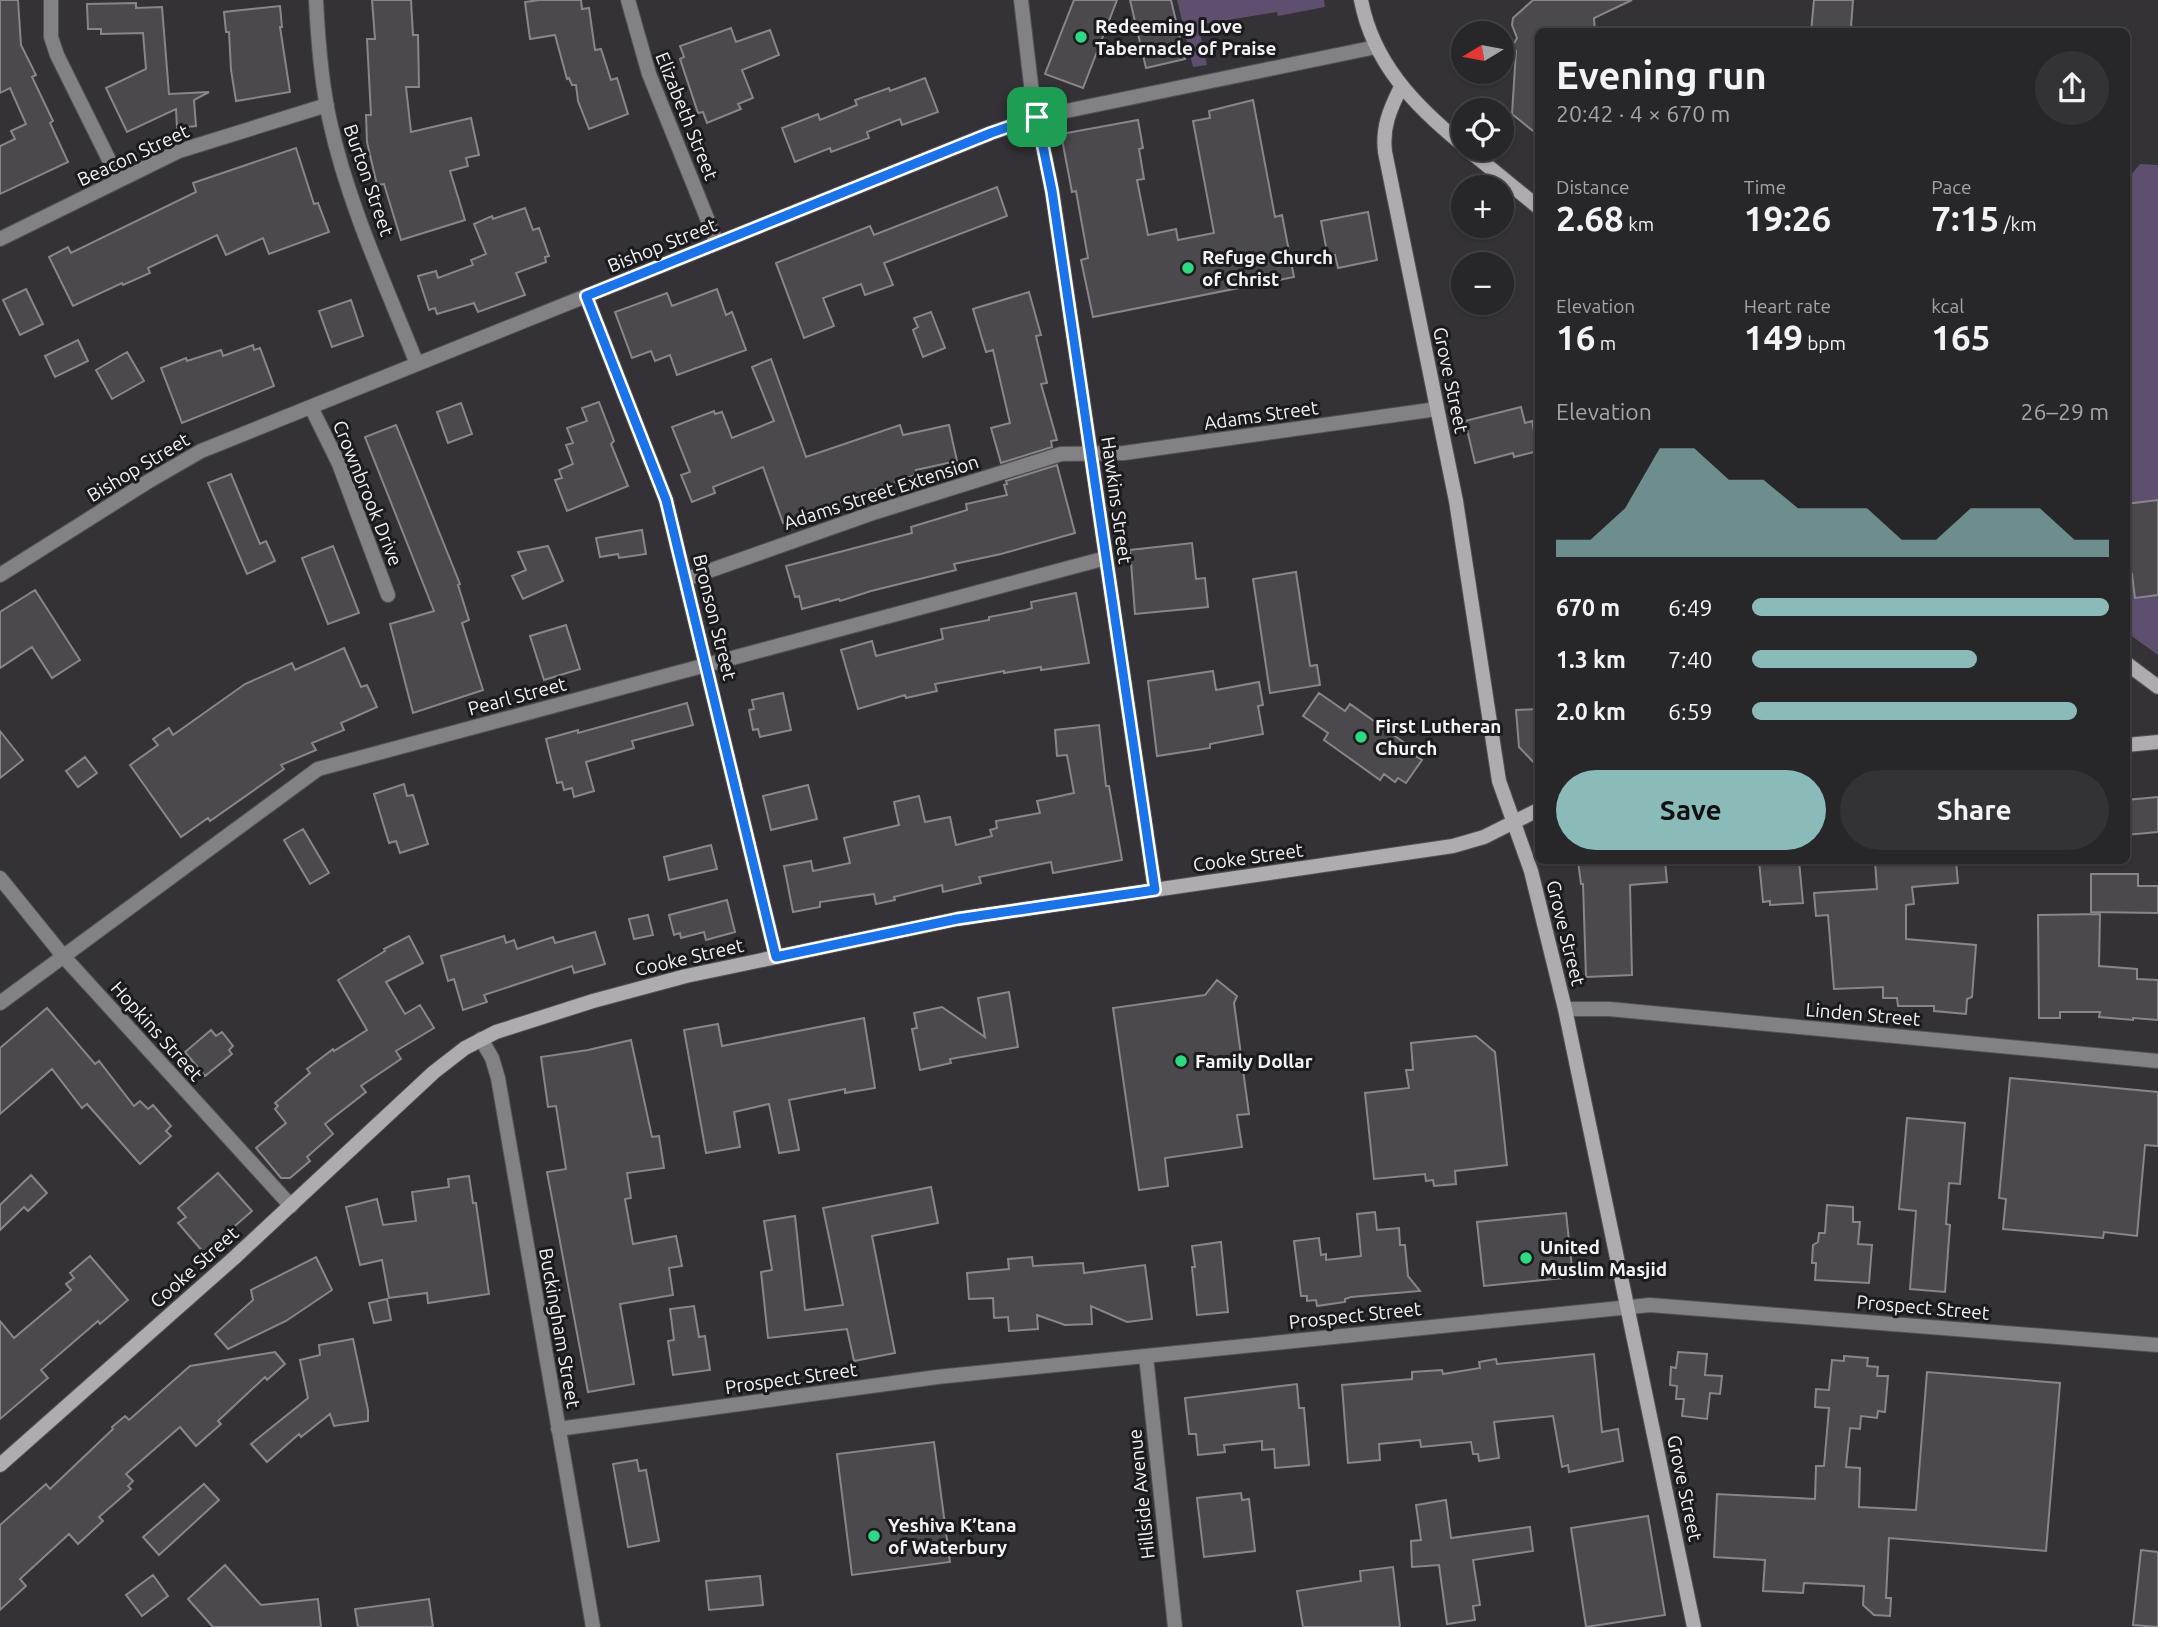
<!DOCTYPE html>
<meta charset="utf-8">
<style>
:root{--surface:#272628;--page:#333234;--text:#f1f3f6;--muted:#a4a5a8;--line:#434345;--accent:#8bbbb9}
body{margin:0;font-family:Ubuntu,sans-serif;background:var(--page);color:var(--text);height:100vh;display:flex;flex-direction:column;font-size:26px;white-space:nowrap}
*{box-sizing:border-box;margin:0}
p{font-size:23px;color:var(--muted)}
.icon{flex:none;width:38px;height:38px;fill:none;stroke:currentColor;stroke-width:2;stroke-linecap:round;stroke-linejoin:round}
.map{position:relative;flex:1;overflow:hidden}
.panel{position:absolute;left:1535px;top:28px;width:595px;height:836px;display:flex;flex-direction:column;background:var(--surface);border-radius:10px;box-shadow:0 2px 5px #0004,0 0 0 2px var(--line)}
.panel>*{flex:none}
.needle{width:46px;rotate:260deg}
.buttons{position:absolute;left:1451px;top:21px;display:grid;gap:14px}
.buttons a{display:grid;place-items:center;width:63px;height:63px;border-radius:50%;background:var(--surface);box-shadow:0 2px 5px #0004,0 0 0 2px var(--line);font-size:35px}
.pin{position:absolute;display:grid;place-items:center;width:60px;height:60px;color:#fff;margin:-30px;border-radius:14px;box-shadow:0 4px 10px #0006}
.round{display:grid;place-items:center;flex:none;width:74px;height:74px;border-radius:37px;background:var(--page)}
.headline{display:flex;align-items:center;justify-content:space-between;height:119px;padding:0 21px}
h1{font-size:38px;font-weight:700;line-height:52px}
.figures{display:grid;grid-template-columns:repeat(3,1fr);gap:10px;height:119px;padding:7px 21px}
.figures div{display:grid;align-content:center}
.figures b{font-size:35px;font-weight:700}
.figures small{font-size:19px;font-weight:400}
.figures p{font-size:19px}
.chart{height:196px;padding:14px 21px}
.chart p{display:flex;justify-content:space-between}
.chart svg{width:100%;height:126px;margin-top:7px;fill:var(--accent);opacity:.7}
.primary-button{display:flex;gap:14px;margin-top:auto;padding:14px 21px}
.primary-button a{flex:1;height:80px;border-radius:42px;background:var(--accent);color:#111;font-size:28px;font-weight:700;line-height:80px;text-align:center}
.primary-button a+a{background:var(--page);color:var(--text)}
ul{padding:0 21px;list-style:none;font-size:23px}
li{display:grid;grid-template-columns:112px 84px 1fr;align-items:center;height:52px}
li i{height:18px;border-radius:9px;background:var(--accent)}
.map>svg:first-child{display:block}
.green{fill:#5d4f6d}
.building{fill:#4b494e;stroke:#88858b;stroke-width:2}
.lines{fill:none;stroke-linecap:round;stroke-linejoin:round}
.street-casing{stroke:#535155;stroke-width:16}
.secondary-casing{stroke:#535155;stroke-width:16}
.street{stroke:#828183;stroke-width:14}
.secondary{stroke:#aeacb0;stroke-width:14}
.route-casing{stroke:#fff;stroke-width:14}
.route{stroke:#1a73e8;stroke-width:9}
.poi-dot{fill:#2fd883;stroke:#1b1a1c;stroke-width:2.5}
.labels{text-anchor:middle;stroke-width:6;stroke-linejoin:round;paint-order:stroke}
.poi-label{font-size:19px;font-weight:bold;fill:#f4f2f5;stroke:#1b1a1c;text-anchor:start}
.street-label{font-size:19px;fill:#f4f2f5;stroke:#1b1a1c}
</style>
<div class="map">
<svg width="2158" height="1627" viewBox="0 0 2158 1627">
<rect width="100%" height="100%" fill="#343236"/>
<!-- green -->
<path class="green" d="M1177,0H1324L1325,7L1278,16L1277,12L1198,25L1207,65L1193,67Z
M2140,164L2158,165V655L2126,632V181Z"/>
<!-- building -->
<path class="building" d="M0,0H18L21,45L36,75L32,77L53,121L50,123L68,162L0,194V146L15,139L11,131L26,124L10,88L0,93Z
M372,0H411L413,35H418L419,87H406L411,132L471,118L479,155L466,158L468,166L450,171L465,220L401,240L384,184L377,185L367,142L366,115H371L367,39H375Z
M539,0H581L582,9L589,8L595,50L601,49L611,80L617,78L628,114L589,129L578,101L576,85H572L569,78L567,79L555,35L530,39L525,2Z
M1074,0H1117L1083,88L1045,74Z
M1130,0H1171L1185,59L1146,68Z
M1533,0H1632L1594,18L1595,32H1538V135L1512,114L1516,51L1512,47L1517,38L1512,25L1513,18Z
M1814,0H1853L1851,27H1846L1845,32H1811Z
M136,3V8L162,7L169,94L209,92L194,100L196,126L177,128L176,109L127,132L106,88L146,69L143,33L101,34V29H88L87,4Z
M280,6L282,27H280L290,92L236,101L231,70L229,32H226L224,12Z
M731,28L736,42L770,30L779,55L742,70L753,98L738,104L741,109L707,123L703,112L698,113L680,59L684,57L680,46Z
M925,78L938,112L902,125L900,119L867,132L869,138L831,152L830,148L795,162L782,128L818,114L820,120L857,105L855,100L889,88L890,91Z
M1253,100L1275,217L1282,215L1294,277L1093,317L1081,260L1088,258L1076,191L1072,192L1061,134L1138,120L1143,148L1139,149L1144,179L1137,180L1148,235L1176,229L1178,240L1214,233L1193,121L1210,118L1209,111Z
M296,148L314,204L318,203L329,232L269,254L263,238L226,255L217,235L148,268L150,273L123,285L122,283L73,306L49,257L68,247L71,253L196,192L193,183Z
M997,187L1007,216L884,263L893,285L865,295L861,284L823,298L834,326L804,338L776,263L870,226L874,235Z
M525,208L533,230L539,228L549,256L545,257L546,262L516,273L525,295L478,312L474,303L437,314L435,308L429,310L418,276L436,271L438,278L473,265L471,260L486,254L474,224L492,216L493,219Z
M1368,212L1377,260L1338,268L1335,255L1328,257L1321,221Z
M26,289L43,324L20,335L3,300Z
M717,289L726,315L732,312L746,350L677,375L670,355L655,361L651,351L632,358L615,312L667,293L672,306Z
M1029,292L1041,335L1036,336L1047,383L1041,384L1057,440L1051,441L1052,447L1001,463L991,428L1010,423L993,350L986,352L973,309Z
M351,300L363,336L332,347L319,311Z
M931,312L945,348L923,357L913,330L918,327L914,318Z
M78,340L88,361L55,377L45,356Z
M253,345L254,350L260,348L274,386L182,423L161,368L186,358L187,361L221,350L223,356Z
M127,352L144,381L112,399L96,370Z
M771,359L806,457L900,425L903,435L949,425L957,461L916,470L918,474L783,523L763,467L713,487L715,493L692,502L681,475L690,472L672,427L714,411L715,414L722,412L732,438L774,421L752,367Z
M599,402L614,441L611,444L628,486L567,511L555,480L562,478L559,470L573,464L566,445L573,443L567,428L587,421L582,408Z
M461,403L472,434L448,443L437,412Z
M1521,407L1525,423L1532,421L1538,451L1514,457L1513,453L1475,463L1465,421Z
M396,425L460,584L458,585L469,620L462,623L483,690L413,713L390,624L434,611L365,437Z
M1057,465L1075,533L1001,554L954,564L956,570L871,591L840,601L839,599L802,609L799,596L795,597L786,566L912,533L911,527L967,510L966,504L1007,495L1004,485L1007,484L1006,481Z
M231,474L260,544L266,541L275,561L247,574L208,483Z
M2158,500V595L2135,598L2132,574L2126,575V504Z
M642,530L646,554L619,558L618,554L600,557L596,538Z
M1192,543L1196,579L1205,578L1208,607L1135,614L1130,550Z
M333,546L359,613L328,624L302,558Z
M548,546L563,581L523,599L512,576L526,570L518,552Z
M1296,572L1310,666L1317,665L1320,685L1270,693L1253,579Z
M35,590L80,660L52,678L32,647L0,668V612Z
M1076,593L1089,663L1041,670V667L1004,673V671L935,684L937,691L906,698L905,695L858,709L841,650L872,641L876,656L943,639L941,629L989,620V617L1026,610L1032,608L1031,602Z
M566,625L580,669L544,680L530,636Z
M344,648L361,687L367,685L377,707L341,723L344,730L312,743L316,750L281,765L284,769L210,821L208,818L181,837L130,765L158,745L153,739L169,728L173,735L245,684L292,663L295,670Z
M1213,671L1216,690L1259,682L1263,705L1258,706L1263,734L1210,744V748L1157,756L1148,681Z
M783,693L791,730L760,737L758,729L753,730L749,710L754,709L752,700Z
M1319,693L1345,711L1350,704L1417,752L1414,755L1422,760L1406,783L1398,778L1395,782L1384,774L1380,780L1324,740L1328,733L1303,716Z
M687,703L693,725L632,741L634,748L586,762L594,791L574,797L572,788L564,790L562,782L557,783L546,739L578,730V733Z
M1538,709V767L1519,747L1516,710Z
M1099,725L1106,786H1109L1122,860L1053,873L1051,862L979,877L981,883L943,892L942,885L894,897L895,900L876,904L874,894L820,902V907L793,912L784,866L811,861L813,871L850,863L844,838L899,825L894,802L919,796L925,822L950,817L956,845L992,836L990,830L997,828L996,821L1040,813L1037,801L1074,793L1067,755L1057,756L1055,730Z
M0,731L23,760L0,778Z
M85,757L97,773L78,787L66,771Z
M404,784L407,796L413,795L428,844L400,853L396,841L389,843L374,794Z
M808,785L817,819L771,830L763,796Z
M2158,797V832L2126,835V800Z
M303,829L329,873L310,884L284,840Z
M711,845L717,869L669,880L664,857Z
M1578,861H1665L1667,882L1630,885L1632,975L1586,977L1583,884H1581Z
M1759,861H1799L1803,903L1770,905V901L1763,902Z
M1875,861H1956L1958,883L1912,887L1914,904L1906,905V939L1976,945L1972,997L1967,999L1966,1014L1934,1011V1006H1898L1897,998H1883V987L1834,989L1828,915L1816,916L1814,893L1877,889Z
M2091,874H2138V886H2158V913L2091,912Z
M727,900L735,932L706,940L704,932L681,938L680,933L674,935L669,915Z
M2100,914L2099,966L2137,969V979L2158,980V1020L2133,1018V1020L2099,1017L2100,1012H2060V1018H2039L2038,915Z
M648,915L653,935L634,939L629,919Z
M595,932L605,964L574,973L572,966L484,995L487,1002L463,1010L454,979L448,981L441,956L504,936L506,943L514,940L517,949L553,937L555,943Z
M409,936L423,963L386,982L405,1014L420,1005L434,1028L396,1051L401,1059L361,1086L366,1092L325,1124L333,1134L307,1157L310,1161L290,1178H281L256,1148L286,1123L275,1109L278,1106L275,1103L310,1073L307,1069L333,1049L334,1051L367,1030L338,980L385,951L384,949Z
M1217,980L1237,996L1234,1003L1249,1114L1237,1115L1242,1147L1165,1158L1168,1186L1139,1190L1113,1008L1205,995Z
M1009,992L1018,1047L950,1059L951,1063L920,1070L912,1029L917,1028L914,1013L942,1007L985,1037L978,998Z
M47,1008L95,1064L99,1061L134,1106L140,1101L148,1109L153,1105L171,1126L166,1131L171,1136L140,1164L87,1104L82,1108L52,1069L0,1114V1048Z
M864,1018L875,1088L845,1093V1089L789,1100L799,1150L779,1153L769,1104L734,1112L740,1147L706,1153L684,1030L718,1024L722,1046Z
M211,1030L216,1036L222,1032L233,1046L229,1050L232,1054L205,1076L185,1052Z
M1476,1036L1495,1052L1507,1165L1455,1171L1456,1184L1434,1186L1433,1180L1426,1181L1425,1174L1374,1179L1365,1093L1409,1088L1406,1070H1413L1411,1043Z
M631,1040L652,1137L659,1136L664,1168L627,1173L631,1198L625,1199L633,1244L676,1236L682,1266L669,1268L673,1295L620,1304L634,1384L588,1392L547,1172L566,1169L556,1106L548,1107L541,1057L588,1050Z
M2010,1078L2158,1092V1146L2145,1145L2137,1236L2104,1232L2103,1238L2003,1229L2006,1199L1999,1198Z
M1907,1118L1965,1123L1960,1184L1949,1183L1946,1224L1950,1225L1945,1292L1910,1289L1916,1211L1899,1209Z
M218,1173L252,1211L204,1253L178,1223L186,1217L178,1208Z
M31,1175L47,1193L28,1211L24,1207L0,1230V1205Z
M469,1176L473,1203H476L489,1294L428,1303L427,1293L389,1298L382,1260L360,1265L346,1207L377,1199L383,1225L416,1221L412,1192L449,1187L448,1179Z
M931,1187L938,1223L872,1236L895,1353L854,1361L847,1329L768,1338L761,1272L772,1270L764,1221L795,1216L805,1310L843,1305L823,1208Z
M1827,1205L1853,1207V1222H1860L1858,1244L1872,1245L1869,1283L1815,1280L1816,1263H1812L1813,1245L1818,1242L1819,1233H1825Z
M1375,1212L1377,1230L1399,1228L1400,1245H1405L1408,1276L1420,1291L1351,1297L1345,1299V1302L1317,1306L1316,1300L1307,1301V1296H1301L1294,1241L1319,1238L1321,1255L1326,1254V1260L1361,1256L1357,1214Z
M1566,1213L1573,1277L1484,1286L1477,1222Z
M1221,1242L1228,1312L1197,1315L1192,1267H1195L1192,1246Z
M90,1256L128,1300L100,1324L98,1321L41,1370L48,1378L0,1419V1321L14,1338L71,1290L66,1284L74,1278L70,1273Z
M316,1257L332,1290L286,1321L228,1349L215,1334L253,1300L251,1290Z
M1032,1257L1033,1266L1083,1263L1084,1273L1145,1265L1152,1319L1127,1322L1091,1306L1092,1324L1065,1325L1037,1315L1038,1329L1009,1331L1008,1317L994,1318L993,1298L969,1299L967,1273L1009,1269L1008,1259Z
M387,1299L391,1320L374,1323L369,1303Z
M694,1306L699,1337L705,1336L710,1370L673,1375L668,1341L674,1340L670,1309Z
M353,1339L368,1410V1421L334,1426L330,1414L301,1437L299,1434L267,1462L251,1444L308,1398L300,1360L320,1355L319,1345Z
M275,1352L285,1364L267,1380L265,1377L218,1421L221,1424L196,1446L180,1427L126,1474L133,1481L128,1486L131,1489L99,1517L103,1521L78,1544L69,1534L20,1579L26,1586L0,1610V1525L46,1484L50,1489L113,1429L112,1427L125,1416L129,1420L190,1366Z
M1678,1352L1707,1354L1705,1375L1722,1376L1720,1394L1710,1393L1707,1419L1682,1416L1684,1399H1676L1677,1386L1670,1385L1671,1367L1676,1368Z
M1594,1354L1602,1432L1618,1429L1623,1461L1569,1472L1568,1465L1562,1467L1553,1416L1494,1422L1499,1458L1479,1461L1478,1454H1473L1471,1442L1421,1447L1420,1440L1379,1444L1380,1460L1348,1463L1342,1385L1412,1379V1372L1442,1370L1443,1374L1480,1368L1479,1362L1496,1359L1497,1364Z
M1844,1356L1868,1358L1867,1366L1878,1367L1877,1376H1888L1885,1412L1878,1411L1877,1418L1861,1416L1860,1429L1850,1428L1846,1467L1860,1468L1859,1507L1916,1510L1927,1372L2060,1383L2046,1551L1889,1538L1886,1598H1891L1890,1616L1874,1615L1863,1605L1864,1586L1804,1583L1803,1593L1763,1591L1765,1560L1714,1557L1717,1494L1815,1499L1816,1466H1824L1829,1408L1815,1407L1816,1389L1829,1390L1832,1360L1844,1361Z
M1297,1384L1299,1408H1304L1309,1465L1275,1468L1274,1449L1262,1450V1441L1224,1445L1225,1452L1198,1455L1196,1434H1189L1185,1398Z
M934,1442L950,1562L852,1575L837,1454Z
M637,1460L639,1471L646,1470L659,1541L628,1547L613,1464Z
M204,1484L219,1500L159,1555L143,1537Z
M1241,1493L1242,1500L1249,1499L1255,1551L1204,1557L1197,1498Z
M1446,1500L1451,1538L1530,1527L1533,1551L1473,1560L1480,1605L1473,1606L1475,1620L1447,1624L1439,1565L1412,1567L1411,1541L1421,1540L1416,1505Z
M1648,1516L1665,1615L1586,1627L1571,1528Z
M2141,1550L2158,1552V1627L2133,1625Z
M225,1565L261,1605L318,1599L321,1627H213L188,1599Z
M1393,1567L1400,1627H1303L1297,1591L1361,1581L1360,1571Z
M153,1575L168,1596L142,1616L126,1595Z
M760,1576L763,1605L709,1610L706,1581Z
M429,1599L433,1627H358L355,1609Z"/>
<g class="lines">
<!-- street casing -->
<g class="street-casing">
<path id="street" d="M51,0V37L57,55L119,180
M316,0C318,41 321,82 330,122C348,204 386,286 417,364
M628,0L649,74L717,243
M1021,0L1032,93L1052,191L1155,890
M0,239L179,151L327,105
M586,296L666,500L776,957
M311,407L339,464L388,595
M0,575L149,481L201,451L991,133L1037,117L1376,47
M686,579L876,512L1061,454L1124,453L1437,409
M0,878L64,957L291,1206
M0,1003L318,769L1106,558
M1565,1009H1609L2158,1061
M481,1039L492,1058L498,1078L593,1627
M1146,1356L1175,1627
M558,1429L937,1377L1650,1305L2158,1345"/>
</g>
<!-- secondary casing -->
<g class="secondary-casing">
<path id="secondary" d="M1361,0C1373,63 1415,106 1463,145
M1401,87C1390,109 1382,127 1385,152L1456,501L1499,781L1531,871L1565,1009L1694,1627
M1467,149L1538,207
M2126,663L2158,687
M2126,745L2158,742
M0,1465L234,1258L434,1072L465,1048L496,1032L593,1001L686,976L957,919L1453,846L1484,837L1538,810"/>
</g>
<!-- street -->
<use href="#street" class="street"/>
<!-- secondary -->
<use href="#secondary" class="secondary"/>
</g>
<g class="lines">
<!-- route casing -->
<g class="route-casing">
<path id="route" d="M1037,117L1052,191L1155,890L957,919L776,957L666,500L586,296L991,133Z"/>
</g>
<!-- route -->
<use href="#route" class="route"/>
</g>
<!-- markers -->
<g class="poi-dot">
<circle cx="1081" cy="37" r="7"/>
<circle cx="1188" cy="268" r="7"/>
<circle cx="1361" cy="737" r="7"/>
<circle cx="1181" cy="1061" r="7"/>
<circle cx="1526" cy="1258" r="7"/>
<circle cx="874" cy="1536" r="7"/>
</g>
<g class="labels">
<!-- poi labels -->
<g class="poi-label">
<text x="1095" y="33">Redeeming Love<tspan x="1095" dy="22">Tabernacle of Praise</tspan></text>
<text x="1202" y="264">Refuge Church<tspan x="1202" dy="22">of Christ</tspan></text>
<text x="1375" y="733">First Lutheran<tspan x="1375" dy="22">Church</tspan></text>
<text x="1195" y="1068">Family Dollar</text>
<text x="1540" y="1254">United<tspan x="1540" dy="22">Muslim Masjid</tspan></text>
<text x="888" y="1532">Yeshiva K’tana<tspan x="888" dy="22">of Waterbury</tspan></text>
</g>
<!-- street labels -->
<g class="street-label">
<text transform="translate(687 116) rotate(68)" y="7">Elizabeth Street</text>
<text transform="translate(133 155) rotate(-25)" y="7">Beacon Street</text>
<text transform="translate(369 180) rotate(71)" y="7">Burton Street</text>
<text transform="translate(662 245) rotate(-22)" y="7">Bishop Street</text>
<text transform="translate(1451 380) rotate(78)" y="7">Grove Street</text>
<text transform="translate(1261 415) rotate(-8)" y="7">Adams Street</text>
<text transform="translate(138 467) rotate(-31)" y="7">Bishop Street</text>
<text transform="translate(881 492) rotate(-18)" y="7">Adams Street Extension</text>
<text transform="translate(368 493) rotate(68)" y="7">Crownbrook Drive</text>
<text transform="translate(1117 500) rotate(82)" y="7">Hawkins Street</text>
<text transform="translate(715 617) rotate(76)" y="7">Bronson Street</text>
<text transform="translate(517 696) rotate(-15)" y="7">Pearl Street</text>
<text transform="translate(1248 857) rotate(-8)" y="7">Cooke Street</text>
<text transform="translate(1566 933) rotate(76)" y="7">Grove Street</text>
<text transform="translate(689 957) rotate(-13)" y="7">Cooke Street</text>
<text transform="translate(1863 1014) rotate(5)" y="7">Linden Street</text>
<text transform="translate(157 1031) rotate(48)" y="7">Hopkins Street</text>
<text transform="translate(194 1267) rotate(-42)" y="7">Cooke Street</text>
<text transform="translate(1923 1307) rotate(5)" y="7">Prospect Street</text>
<text transform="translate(1355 1315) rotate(-6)" y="7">Prospect Street</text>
<text transform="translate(560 1328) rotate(80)" y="7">Buckingham Street</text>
<text transform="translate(791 1378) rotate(-8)" y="7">Prospect Street</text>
<text transform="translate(1685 1488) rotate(78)" y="7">Grove Street</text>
<text transform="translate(1141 1494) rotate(-96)" y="7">Hillside Avenue</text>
</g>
</g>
</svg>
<div class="buttons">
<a><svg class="needle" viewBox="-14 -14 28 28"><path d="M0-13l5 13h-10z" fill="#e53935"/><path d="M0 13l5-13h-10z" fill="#a4a5a8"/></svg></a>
<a><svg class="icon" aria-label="locate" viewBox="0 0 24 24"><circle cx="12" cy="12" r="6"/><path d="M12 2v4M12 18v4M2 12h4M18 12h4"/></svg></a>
<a>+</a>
<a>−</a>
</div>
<div class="pin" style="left:1037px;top:117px;background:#1e9e55"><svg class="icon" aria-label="arrive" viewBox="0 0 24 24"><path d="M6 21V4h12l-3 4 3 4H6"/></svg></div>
<section class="panel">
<div class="headline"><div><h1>Evening run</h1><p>20:42 · 4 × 670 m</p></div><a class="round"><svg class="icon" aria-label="share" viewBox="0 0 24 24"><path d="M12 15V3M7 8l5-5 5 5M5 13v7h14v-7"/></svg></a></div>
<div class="figures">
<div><p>Distance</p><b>2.68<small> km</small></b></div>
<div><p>Time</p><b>19:26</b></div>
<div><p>Pace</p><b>7:15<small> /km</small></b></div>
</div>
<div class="figures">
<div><p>Elevation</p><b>16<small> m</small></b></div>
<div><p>Heart rate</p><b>149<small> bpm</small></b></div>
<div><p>kcal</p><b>165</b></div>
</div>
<div class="chart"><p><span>Elevation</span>26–29 m</p>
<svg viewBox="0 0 160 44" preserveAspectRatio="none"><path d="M0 44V38L10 38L20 27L30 6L40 6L50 17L60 17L70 27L80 27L90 27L100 38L110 38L120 27L130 27L140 27L150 38L160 38V44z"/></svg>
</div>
<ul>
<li><b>670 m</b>6:49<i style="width:100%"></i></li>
<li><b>1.3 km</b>7:40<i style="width:63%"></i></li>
<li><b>2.0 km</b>6:59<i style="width:91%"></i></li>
</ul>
<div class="primary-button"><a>Save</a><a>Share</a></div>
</section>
</div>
